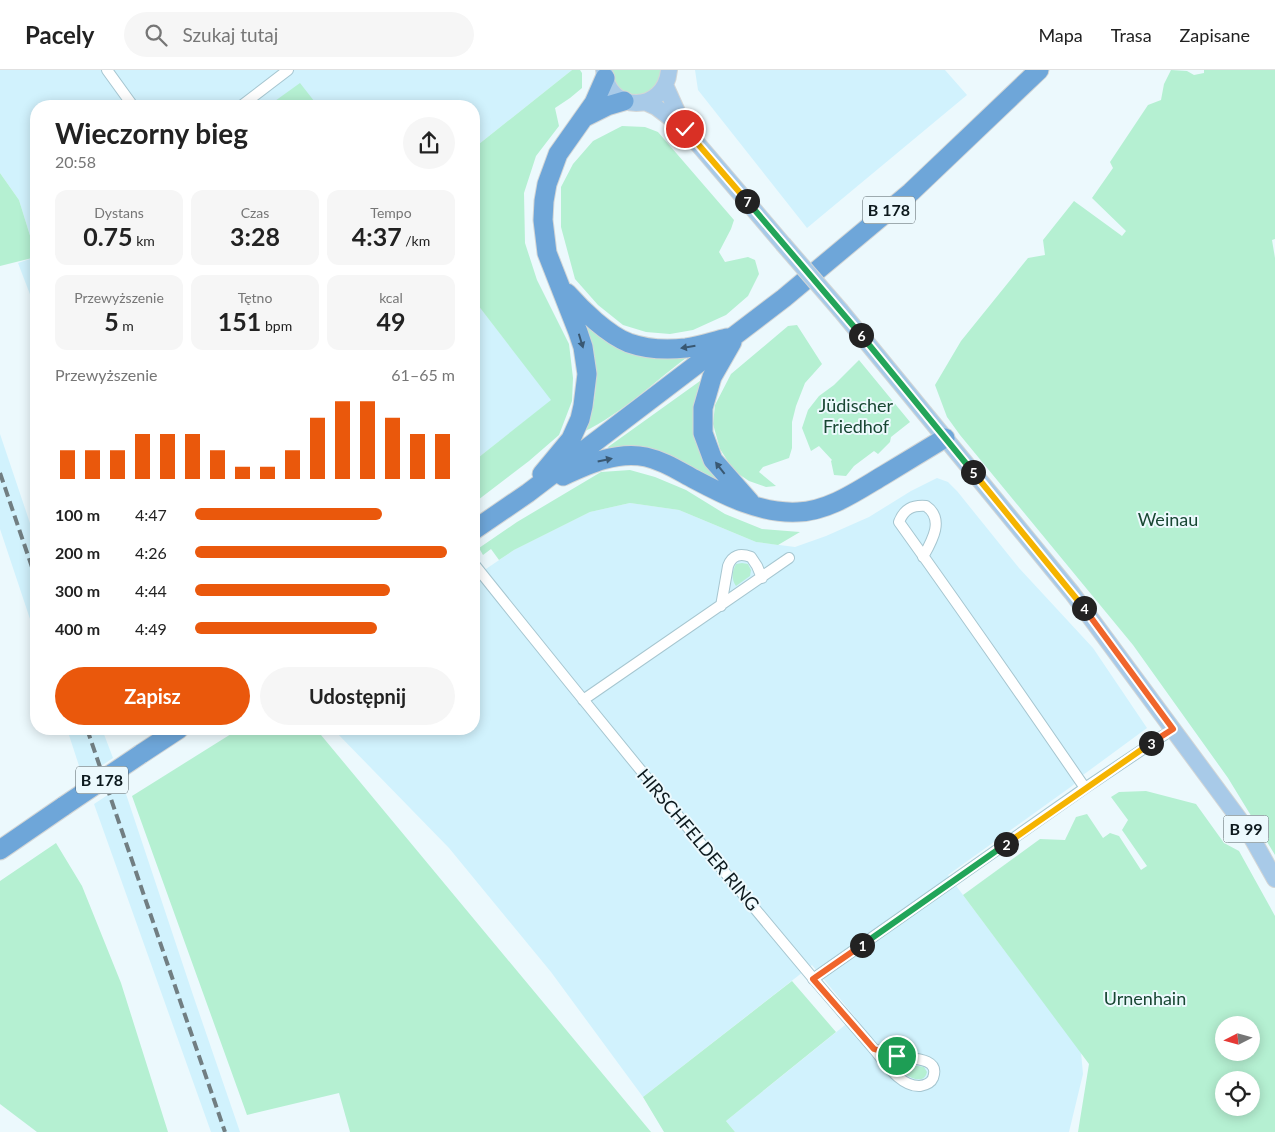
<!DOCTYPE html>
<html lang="pl">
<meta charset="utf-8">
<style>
:root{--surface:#fff;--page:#f6f6f6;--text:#222;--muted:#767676;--line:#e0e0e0;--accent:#ea580c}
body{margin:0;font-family:Lato,sans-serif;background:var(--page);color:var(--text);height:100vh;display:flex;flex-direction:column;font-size:19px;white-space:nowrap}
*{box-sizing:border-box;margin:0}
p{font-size:16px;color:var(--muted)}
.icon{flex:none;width:28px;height:28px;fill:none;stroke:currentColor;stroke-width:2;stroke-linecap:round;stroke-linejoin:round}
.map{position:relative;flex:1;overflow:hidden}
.drawer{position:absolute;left:30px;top:30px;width:450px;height:635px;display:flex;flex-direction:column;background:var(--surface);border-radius:20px;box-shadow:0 2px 12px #0003}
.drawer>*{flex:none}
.needle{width:32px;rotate:264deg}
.buttons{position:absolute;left:1215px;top:946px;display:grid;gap:10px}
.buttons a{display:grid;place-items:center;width:45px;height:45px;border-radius:50%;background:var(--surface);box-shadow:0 2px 12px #0003;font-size:25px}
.pin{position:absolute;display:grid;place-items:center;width:42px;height:42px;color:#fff;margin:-21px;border:2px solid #fff;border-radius:50%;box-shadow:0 1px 5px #0007}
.km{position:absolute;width:25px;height:25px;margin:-12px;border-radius:50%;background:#222;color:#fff;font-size:14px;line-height:25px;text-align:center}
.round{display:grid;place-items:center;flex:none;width:52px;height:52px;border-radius:26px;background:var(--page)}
.overview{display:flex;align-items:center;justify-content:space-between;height:85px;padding:0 25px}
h1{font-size:28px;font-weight:700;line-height:38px}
.stats{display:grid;grid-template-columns:repeat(3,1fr);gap:8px;height:85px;padding:5px 25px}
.stats div{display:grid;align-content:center;border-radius:12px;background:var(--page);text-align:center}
.stats b{font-size:25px;font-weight:700}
.stats small{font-size:14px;font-weight:400}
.stats p{font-size:14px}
.chart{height:140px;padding:10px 25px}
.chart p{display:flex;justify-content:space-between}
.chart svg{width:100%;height:90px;margin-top:5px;stroke:var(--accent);stroke-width:6}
.primary-button{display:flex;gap:10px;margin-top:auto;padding:10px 25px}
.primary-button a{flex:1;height:58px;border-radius:30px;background:var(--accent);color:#fff;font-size:20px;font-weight:700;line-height:58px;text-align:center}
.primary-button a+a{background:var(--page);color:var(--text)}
ul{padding:0 25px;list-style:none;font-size:16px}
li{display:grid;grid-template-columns:80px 60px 1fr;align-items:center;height:38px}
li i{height:12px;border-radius:6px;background:var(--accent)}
header{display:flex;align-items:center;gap:30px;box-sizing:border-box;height:70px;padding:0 25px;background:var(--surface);border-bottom:1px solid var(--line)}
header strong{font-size:24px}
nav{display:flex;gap:28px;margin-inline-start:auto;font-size:18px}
.search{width:350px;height:45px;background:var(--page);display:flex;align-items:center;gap:12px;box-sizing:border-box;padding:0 18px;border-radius:28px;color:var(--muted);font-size:19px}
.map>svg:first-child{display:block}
.built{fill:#d1f2fd}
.green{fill:#b5f0d2;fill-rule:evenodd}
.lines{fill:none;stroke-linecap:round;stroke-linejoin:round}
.street-casing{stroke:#a6c6d0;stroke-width:12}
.primary-casing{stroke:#d3d6d6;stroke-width:18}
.highway-casing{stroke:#d3d6d6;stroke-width:21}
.street{stroke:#fff;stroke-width:10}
.primary{stroke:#a8cae8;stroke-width:16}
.highway{stroke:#6ea6d9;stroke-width:19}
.rail{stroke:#717e82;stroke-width:4;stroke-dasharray:10 5;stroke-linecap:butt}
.primary-bridge-casing{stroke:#d3d6d6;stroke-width:18;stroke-linecap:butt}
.highway-bridge-casing{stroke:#d3d6d6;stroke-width:21;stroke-linecap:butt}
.primary-bridge{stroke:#a8cae8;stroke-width:16}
.highway-bridge{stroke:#6ea6d9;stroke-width:19}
.oneway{fill:#395872}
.split-1-casing{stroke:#fff;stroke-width:10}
.split-2-casing{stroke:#fff;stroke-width:10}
.split-3-casing{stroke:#fff;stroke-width:10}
.split-4-casing{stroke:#fff;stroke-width:10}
.split-5-casing{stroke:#fff;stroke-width:10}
.split-6-casing{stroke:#fff;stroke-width:10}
.split-7-casing{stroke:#fff;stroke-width:10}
.split-8-casing{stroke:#fff;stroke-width:10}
.split-1{stroke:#f0652b;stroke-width:6}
.split-2{stroke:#22a559;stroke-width:6}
.split-3{stroke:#f5b400;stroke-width:6}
.split-4{stroke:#f0652b;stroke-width:6}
.split-5{stroke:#f5b400;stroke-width:6}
.split-6{stroke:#22a559;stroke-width:6}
.split-7{stroke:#22a559;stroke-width:6}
.split-8{stroke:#f5b400;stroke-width:6}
.labels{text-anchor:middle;stroke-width:4;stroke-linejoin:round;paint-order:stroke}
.shield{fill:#ecf9fd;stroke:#505c60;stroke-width:1}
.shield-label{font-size:16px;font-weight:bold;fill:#0d191d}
.park-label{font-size:18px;fill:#184733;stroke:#ecf9fd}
.street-label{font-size:18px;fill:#0d191d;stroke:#ecf9fd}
</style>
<header>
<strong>Pacely</strong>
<div class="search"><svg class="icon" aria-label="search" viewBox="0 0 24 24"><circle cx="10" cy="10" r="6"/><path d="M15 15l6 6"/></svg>Szukaj tutaj</div>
<nav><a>Mapa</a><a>Trasa</a><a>Zapisane</a></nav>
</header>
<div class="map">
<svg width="1275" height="1062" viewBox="0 0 1275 1062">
<rect width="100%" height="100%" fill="#ecf9fd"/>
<!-- built -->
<path class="built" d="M0,0H572L474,78V36H36V185L19,130L0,103Z
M695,0H945L967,25L807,158L698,20Z
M36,187V240L18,193Z
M474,230L552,330L474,391Z
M0,364L36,471V567L0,459Z
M937,408L948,412L957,421L1019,498L1093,578L1147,658L1083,705L1072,716L948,805L1081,982L1083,1004L1069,1062H735L726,1051L855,947L812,895L643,1027L551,902L449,778L333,659H474V507L514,480L590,442L630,433L679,440L756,472L795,477L826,466L869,447L911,421Z
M67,659H102L113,688L83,708Z
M123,715L193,925L240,1062H211L94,734Z"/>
<!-- green -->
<path class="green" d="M572,0H580L582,3V18L570,28L555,38L559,56L536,86L524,123L525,173L537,210L569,274L573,308L572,331L559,365L529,391L474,433V391L551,330L474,230V78Z
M613,0H662L654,20L634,27C622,21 613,15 613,0Z
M1171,0L1187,1L1194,5L1204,3V0H1275V169L1272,170L1275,188V785L1228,708L1133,575L960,365L947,347L935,315L961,271L1028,188L1045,185L1043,170L1074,131L1122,166L1126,161L1092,128L1113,98L1110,92L1148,35L1161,30L1164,14Z
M300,13L318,36H268Z
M622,56L645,57L658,62L734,150L731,159L719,182L725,192L748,187L755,190L759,204L748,226L726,245L693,260L670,264L646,262L623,255L598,235L575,209L561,157V117L573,94L593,71Z
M0,103L19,130L36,185V187L0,196Z
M582,253L693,283C658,308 622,344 583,362C603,319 597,296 582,253Z
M797,255L822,294L805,313L796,336L792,352V378L789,388L763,397L759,402L776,416L766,417L749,411L734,401L720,379L713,354L715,335L731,304L788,256Z
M859,290L910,352L891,367L890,372L878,384L874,381L854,396L846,406L834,405L831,391L832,390L819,376L811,381L802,358L808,340L819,326L834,315Z
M700,311V323L722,415L610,380L608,377Z
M630,400L655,407L686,420L725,444L762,459L800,462L778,475L756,472L679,440L630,433L590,442L514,480L499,490L491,479L483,485L479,478L517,452L601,402Z
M742,493L748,494L751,500L750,506L736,516C731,509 732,502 736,494Z
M239,659H316L651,1062H350L339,1023L247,1045L132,726Z
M1146,721L1196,734L1224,773L1239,781L1275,846V1062H1078L1089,994L963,825L1040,769L1065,770L1076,747L1087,744L1103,768L1110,763L1119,766L1141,800L1147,796L1122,760L1128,750L1111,727L1119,722ZM1224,955H1251V982H1224ZM1224,1010H1251V1038H1224Z
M56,773L82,816L121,913L168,1062H37L0,1034V811Z
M792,911L836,962L726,1051L735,1062H664L643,1027Z
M894,992L924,997L927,1002C923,1019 900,1002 893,995Z"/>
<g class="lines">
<!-- street casing -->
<g class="street-casing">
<path id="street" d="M107,0L133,36
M241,36L288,0
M923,487C932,471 945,449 926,436C912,435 904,439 899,452C962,540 1024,629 1085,718
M474,494C585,633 698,771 812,907C832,931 853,954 873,978C885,992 900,1017 920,1016C926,1015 931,1013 933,1008C941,986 908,989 896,986C888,985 881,982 874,979
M721,536L728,496C732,485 740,483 751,487L757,496L762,508
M583,630L789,488
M813,909L1085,718L1173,659"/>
</g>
<!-- primary casing -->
<g class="primary-casing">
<path id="primary" d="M604,0C607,44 665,44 669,0
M665,15L683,55
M645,32L656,37L685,59L783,174
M841,241L1072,523L1248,761L1275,809"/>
</g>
<!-- highway casing -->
<g class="highway-casing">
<path id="highway" d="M585,47L607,36L624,31
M567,223C582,240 608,265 629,273C646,279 668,280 686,278C700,276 714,271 727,268
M732,272L712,307L703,338V363L713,390L750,432
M542,404L571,369L580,349L583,336L587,304L583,277L578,262L547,183L543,150L544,131L547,114L558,84L594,33L605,8
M563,406C589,394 617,381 646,387C664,391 679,401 694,409C726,426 761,444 798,442C829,441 857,421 884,405C904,393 925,380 945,368
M474,460L528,423L784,228L911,122L1039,0
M141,684L179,659
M0,780L64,736"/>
</g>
<!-- street -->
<use href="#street" class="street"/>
<!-- primary -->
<use href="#primary" class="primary"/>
<!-- highway -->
<use href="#highway" class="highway"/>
<!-- rail -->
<path class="rail" d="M0,403L36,509
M87,659L225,1062"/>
<!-- primary-bridge casing -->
<g class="primary-bridge-casing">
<path id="primary-bridge" d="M783,174L841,241"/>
</g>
<!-- highway-bridge casing -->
<g class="highway-bridge-casing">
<path id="highway-bridge" d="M64,736L141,684"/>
</g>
<!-- primary-bridge -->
<use href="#primary-bridge" class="primary-bridge"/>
<!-- highway-bridge -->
<use href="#highway-bridge" class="highway-bridge"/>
</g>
<!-- one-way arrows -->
<defs><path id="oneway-solid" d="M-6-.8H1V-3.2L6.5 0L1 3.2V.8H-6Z" transform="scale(1.25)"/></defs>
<g class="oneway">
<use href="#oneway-solid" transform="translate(581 271) rotate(73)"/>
<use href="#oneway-solid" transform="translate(688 277) rotate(171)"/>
<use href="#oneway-solid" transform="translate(605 390) rotate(-12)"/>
<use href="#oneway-solid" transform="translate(720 398) rotate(-128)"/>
</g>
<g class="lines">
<!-- split-1 casing -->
<g class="split-1-casing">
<path id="split-1" d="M862,875L813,909L874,979L897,986"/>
</g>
<!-- split-2 casing -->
<g class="split-2-casing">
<path id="split-2" d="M862,875L1006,774"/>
</g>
<!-- split-3 casing -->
<g class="split-3-casing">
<path id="split-3" d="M1006,774L1151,673"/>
</g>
<!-- split-4 casing -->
<g class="split-4-casing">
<path id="split-4" d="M1084,538L1173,659L1151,673"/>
</g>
<!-- split-5 casing -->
<g class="split-5-casing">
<path id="split-5" d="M973,402L1084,538"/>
</g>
<!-- split-6 casing -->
<g class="split-6-casing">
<path id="split-6" d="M861,265L973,402"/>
</g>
<!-- split-7 casing -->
<g class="split-7-casing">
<path id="split-7" d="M747,131L861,265"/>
</g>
<!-- split-8 casing -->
<g class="split-8-casing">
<path id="split-8" d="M685,59L747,131"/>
</g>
<!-- split-1 -->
<use href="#split-1" class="split-1"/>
<!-- split-2 -->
<use href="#split-2" class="split-2"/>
<!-- split-3 -->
<use href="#split-3" class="split-3"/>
<!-- split-4 -->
<use href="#split-4" class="split-4"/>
<!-- split-5 -->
<use href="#split-5" class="split-5"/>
<!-- split-6 -->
<use href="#split-6" class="split-6"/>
<!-- split-7 -->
<use href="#split-7" class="split-7"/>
<!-- split-8 -->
<use href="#split-8" class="split-8"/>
</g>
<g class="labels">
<!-- shield labels -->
<g class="shield">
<rect x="863" y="126.5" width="52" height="27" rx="4"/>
<rect x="76" y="696.5" width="52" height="27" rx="4"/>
<rect x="1223.5" y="745.5" width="45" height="27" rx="4"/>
</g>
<g class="shield-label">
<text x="889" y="146">B 178</text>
<text x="102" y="716">B 178</text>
<text x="1246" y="765">B 99</text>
</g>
<!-- park labels -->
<g class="park-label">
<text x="856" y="342">Jüdischer<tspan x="856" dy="21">Friedhof</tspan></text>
<text x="1168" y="456">Weinau</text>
<text x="1145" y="935">Urnenhain</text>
</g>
<!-- street labels -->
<g class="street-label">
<text transform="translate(698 770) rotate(50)" y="6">HIRSCHFELDER RING</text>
</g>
</g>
</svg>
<div class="buttons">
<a><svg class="needle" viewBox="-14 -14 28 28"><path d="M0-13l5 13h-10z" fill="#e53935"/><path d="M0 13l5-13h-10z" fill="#767676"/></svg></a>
<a><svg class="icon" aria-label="locate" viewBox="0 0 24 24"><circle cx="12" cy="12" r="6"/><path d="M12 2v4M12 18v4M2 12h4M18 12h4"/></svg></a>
</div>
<div class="pin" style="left:897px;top:986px;background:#1e9e55"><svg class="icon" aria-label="arrive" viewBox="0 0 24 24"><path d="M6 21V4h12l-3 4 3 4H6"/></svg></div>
<div class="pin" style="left:685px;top:59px;background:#d93025"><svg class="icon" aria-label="check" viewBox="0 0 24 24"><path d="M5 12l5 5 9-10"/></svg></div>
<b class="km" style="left:862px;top:875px">1</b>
<b class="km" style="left:1006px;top:774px">2</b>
<b class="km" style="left:1151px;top:673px">3</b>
<b class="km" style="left:1084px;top:538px">4</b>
<b class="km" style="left:973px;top:402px">5</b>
<b class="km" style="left:861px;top:265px">6</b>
<b class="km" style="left:747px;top:131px">7</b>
<section class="drawer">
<div class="overview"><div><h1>Wieczorny bieg</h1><p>20:58</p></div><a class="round"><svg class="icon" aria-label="share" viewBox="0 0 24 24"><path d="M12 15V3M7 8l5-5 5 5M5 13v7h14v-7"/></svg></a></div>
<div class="stats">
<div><p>Dystans</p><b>0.75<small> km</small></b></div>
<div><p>Czas</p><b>3:28</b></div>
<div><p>Tempo</p><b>4:37<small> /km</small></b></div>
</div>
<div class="stats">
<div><p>Przewyższenie</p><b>5<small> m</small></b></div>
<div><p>Tętno</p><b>151<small> bpm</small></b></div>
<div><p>kcal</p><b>49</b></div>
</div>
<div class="chart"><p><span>Przewyższenie</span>61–65 m</p>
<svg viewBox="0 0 160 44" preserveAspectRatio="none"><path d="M5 44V30M15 44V30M25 44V30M35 44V22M45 44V22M55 44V22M65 44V30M75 44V38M85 44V38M95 44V30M105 44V14M115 44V6M125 44V6M135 44V14M145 44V22M155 44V22"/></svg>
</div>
<ul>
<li><b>100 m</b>4:47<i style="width:72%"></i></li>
<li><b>200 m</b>4:26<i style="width:97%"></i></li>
<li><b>300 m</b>4:44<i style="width:75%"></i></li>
<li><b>400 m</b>4:49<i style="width:70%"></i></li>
</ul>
<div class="primary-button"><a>Zapisz</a><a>Udostępnij</a></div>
</section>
</div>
